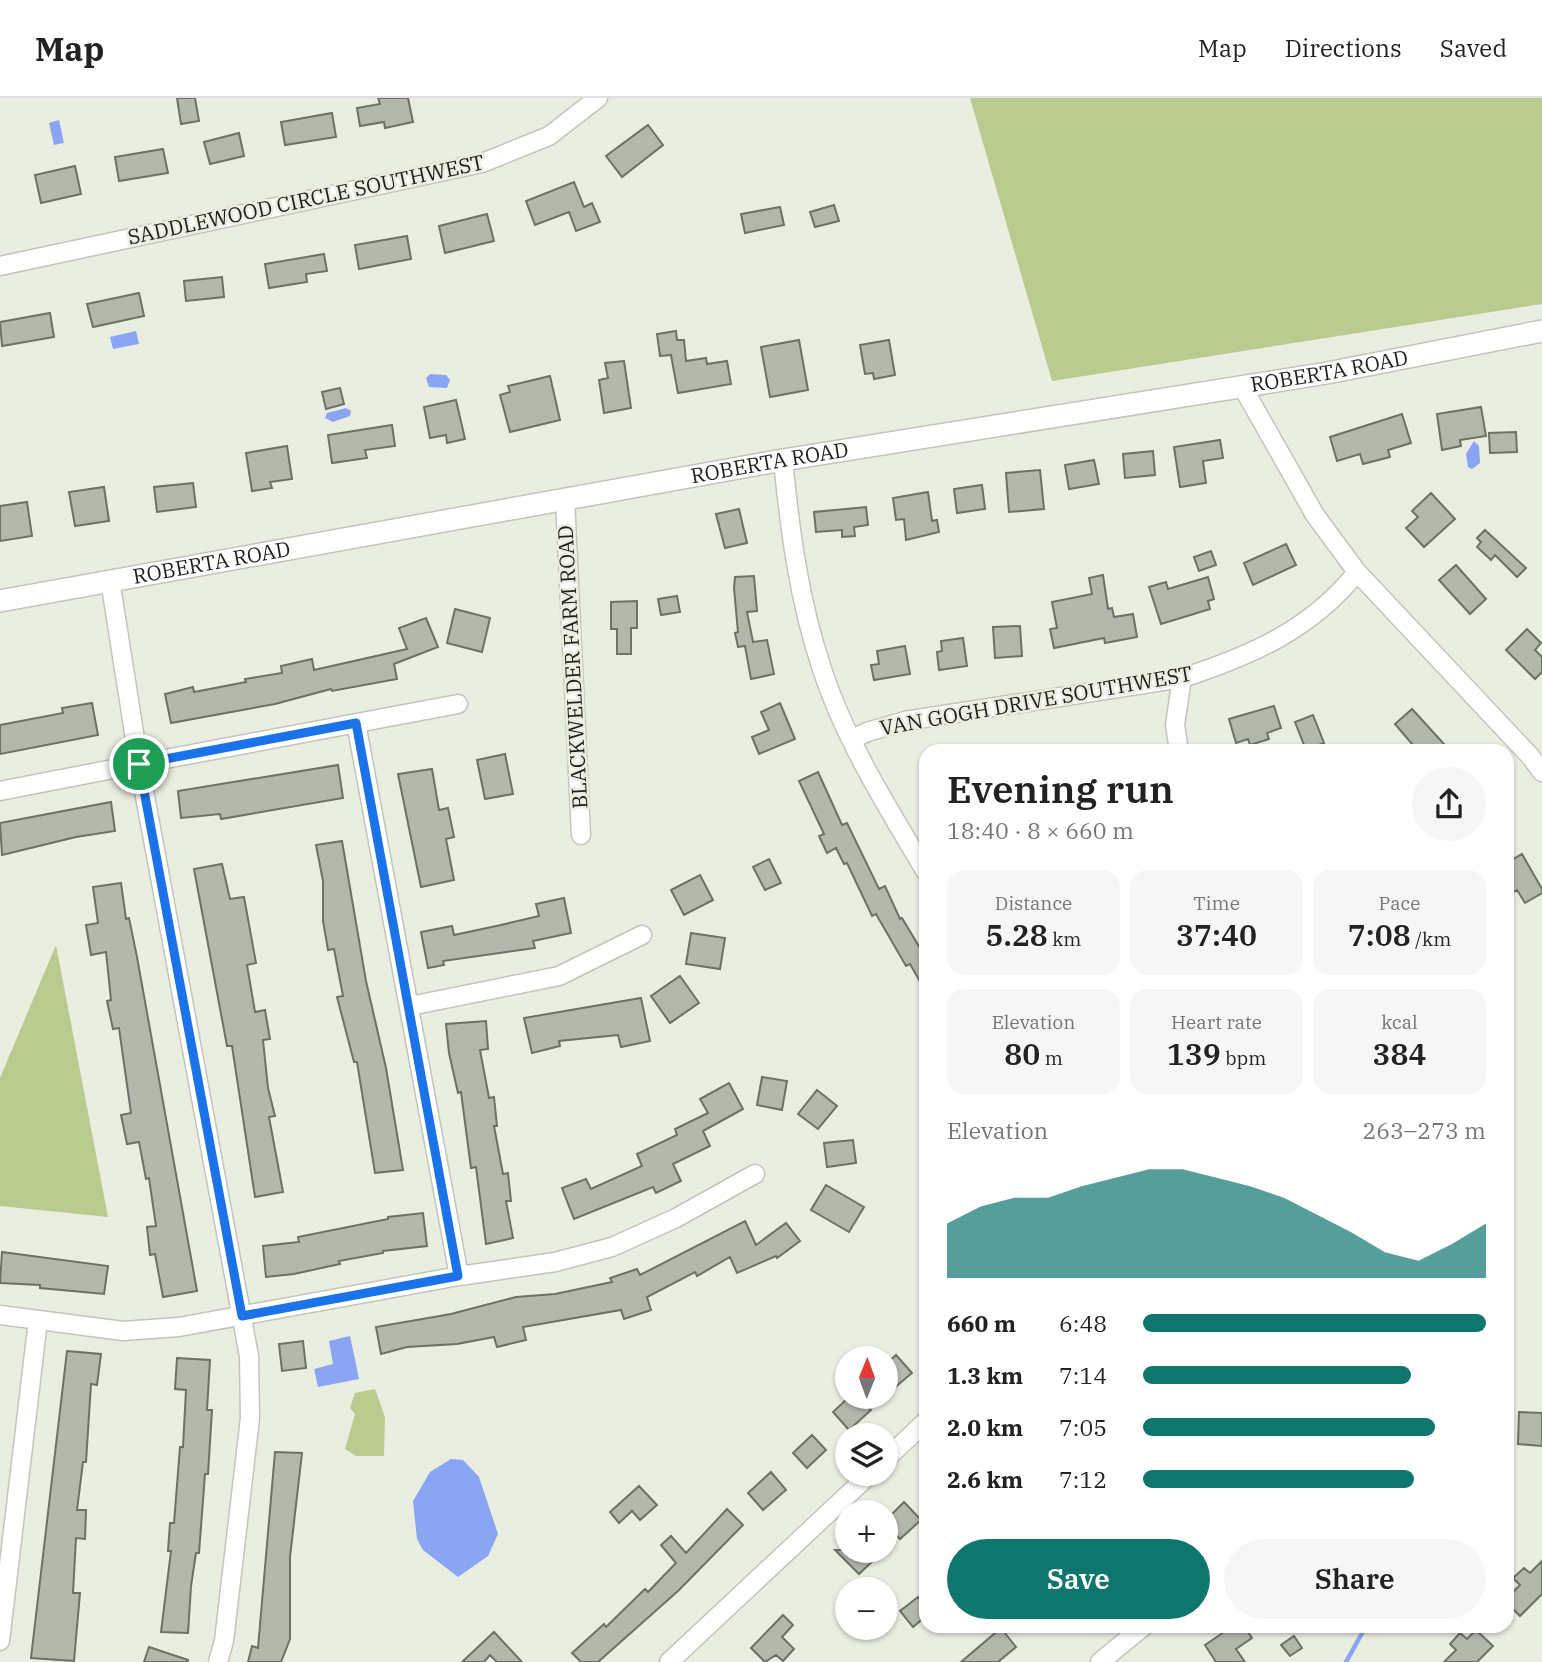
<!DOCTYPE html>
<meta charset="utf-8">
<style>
:root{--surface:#fff;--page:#f6f6f6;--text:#222;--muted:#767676;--line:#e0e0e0;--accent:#0f766e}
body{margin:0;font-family:"IBM Plex Serif",serif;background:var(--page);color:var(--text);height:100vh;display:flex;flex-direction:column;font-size:26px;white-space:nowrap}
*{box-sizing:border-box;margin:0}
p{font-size:23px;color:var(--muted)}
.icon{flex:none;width:38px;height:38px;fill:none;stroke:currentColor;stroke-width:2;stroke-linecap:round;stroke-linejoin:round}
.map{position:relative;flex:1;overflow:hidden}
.drawer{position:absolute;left:919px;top:646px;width:595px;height:889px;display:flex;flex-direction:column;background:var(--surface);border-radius:21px;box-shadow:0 2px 5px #0004}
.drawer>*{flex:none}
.needle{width:46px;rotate:1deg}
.fabs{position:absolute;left:835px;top:1248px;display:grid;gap:14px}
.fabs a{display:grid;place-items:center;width:63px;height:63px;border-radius:50%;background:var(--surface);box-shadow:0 2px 5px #0004;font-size:35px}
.pin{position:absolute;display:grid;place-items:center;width:60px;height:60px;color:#fff;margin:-30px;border:4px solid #fff;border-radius:50%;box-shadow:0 2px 7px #0007}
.round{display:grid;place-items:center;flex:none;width:74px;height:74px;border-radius:37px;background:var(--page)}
.head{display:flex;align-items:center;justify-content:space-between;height:119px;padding:0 28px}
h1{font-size:38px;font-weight:600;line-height:52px}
.figures{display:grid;grid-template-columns:repeat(3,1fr);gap:10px;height:119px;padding:7px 28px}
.figures div{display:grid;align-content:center;border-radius:18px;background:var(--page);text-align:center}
.figures b{font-size:30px;font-weight:600}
.figures small{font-size:19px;font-weight:400}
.figures p{font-size:19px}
.chart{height:196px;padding:14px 28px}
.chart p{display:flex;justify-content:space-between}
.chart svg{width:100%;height:126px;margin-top:7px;fill:var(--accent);opacity:.7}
.cta{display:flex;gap:14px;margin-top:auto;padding:14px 28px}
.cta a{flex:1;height:80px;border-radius:42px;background:var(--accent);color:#fff;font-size:28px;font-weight:600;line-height:80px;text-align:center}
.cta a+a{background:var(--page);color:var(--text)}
ul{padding:0 28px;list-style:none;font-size:23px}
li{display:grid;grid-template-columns:112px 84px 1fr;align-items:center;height:52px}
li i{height:18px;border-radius:9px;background:var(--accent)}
header{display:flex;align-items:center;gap:42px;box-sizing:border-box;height:98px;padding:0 35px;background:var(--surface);border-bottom:2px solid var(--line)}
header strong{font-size:33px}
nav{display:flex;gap:38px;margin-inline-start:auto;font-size:24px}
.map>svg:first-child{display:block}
.green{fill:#bacb90}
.water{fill:#8aa5f3}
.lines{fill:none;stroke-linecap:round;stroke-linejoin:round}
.stream{stroke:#8aa5f3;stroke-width:4.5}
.building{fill:#b4b8ac;stroke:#6d7166;stroke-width:2}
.minor-casing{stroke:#c2c6ba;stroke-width:21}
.tertiary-casing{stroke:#c2c6ba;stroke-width:24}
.minor{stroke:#fff;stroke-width:18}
.tertiary{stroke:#fff;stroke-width:21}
.route-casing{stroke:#fff;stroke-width:14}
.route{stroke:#1a73e8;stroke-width:9}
.labels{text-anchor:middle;stroke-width:5;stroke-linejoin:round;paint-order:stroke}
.street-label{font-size:21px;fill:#1f201c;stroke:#eaeee1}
</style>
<header>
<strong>Map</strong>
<nav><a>Map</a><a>Directions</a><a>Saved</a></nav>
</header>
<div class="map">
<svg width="1542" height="1564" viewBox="0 0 1542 1564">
<rect width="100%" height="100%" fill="#eaeee1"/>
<!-- green -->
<path class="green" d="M970,0H1542V206L1052,283Z
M56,847L108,1119L0,1108V980Z
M375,1291L385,1319L384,1358H356L345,1351L355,1316L350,1310L355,1295Z"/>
<!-- water -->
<path class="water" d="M59,22L64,45L54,47L49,25Z
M136,233L139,246L113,251L110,239Z
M430,276L446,277L450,282L447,290L429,289L426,280Z
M346,310L351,313L350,318L333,324L325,320L327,315Z
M1474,343L1479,348L1480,365L1472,371L1468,369L1466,356Z
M350,1238L359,1281L318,1289L314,1271L333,1266L329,1243Z
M451,1361L463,1362L479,1379L498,1436L488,1458L458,1479L423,1452L417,1441L413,1403L430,1374Z"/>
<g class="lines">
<!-- stream -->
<path class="stream" d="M1346,1564L1366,1528"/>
</g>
<!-- building -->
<path class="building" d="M177,0H195L199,23L181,26Z
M378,0H408L413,24L385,30L384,24L360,28L357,10L380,6Z
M332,15L336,39L285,47L281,24Z
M648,27L663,47L622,79L606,58Z
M239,35L244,58L210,66L204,44Z
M163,51L168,75L119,83L115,59Z
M75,68L81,96L41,105L35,77Z
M574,84L584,109L592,105L600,124L576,133L569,114L535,127L526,103Z
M834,107L839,123L815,129L810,114Z
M780,109L784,127L745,135L741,116Z
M487,116L494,143L445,155L439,128Z
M407,138L411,161L359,171L355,147Z
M324,156L327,173L306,176L307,184L269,190L265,166Z
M222,179L224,199L186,203L184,183Z
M139,195L144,218L93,229L87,206Z
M50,215L54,239L2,248L0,224Z
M676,233L677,242H684L686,263L706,260L707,266L727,263L731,286L678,295L671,257L660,258L657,236Z
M799,242L808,292L770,299L761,249Z
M889,242L895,277L874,281L873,275L865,276L860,247Z
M624,263L631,310L604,315L599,282L608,280L605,265Z
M550,278L560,322L510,334L500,297L510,294L508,288Z
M340,290L344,306L326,311L322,294Z
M456,302L465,341L447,345L446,337L430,340L424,309Z
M1481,309L1486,338L1460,342L1461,348L1442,352L1437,316Z
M1402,316L1411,345L1388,352L1390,359L1363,366L1360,356L1337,363L1330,339Z
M392,327L395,348L365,352L367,360L332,365L328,337Z
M1516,334L1517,354L1490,355L1489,335Z
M1220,342L1223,360L1203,363L1206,385L1180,389L1174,349Z
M287,348L292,381L270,384L272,390L252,393L246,355Z
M1153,353L1155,377L1125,380L1123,356Z
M1094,362L1099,386L1069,391L1065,367Z
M1040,372L1044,411L1009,414L1006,375Z
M193,385L196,409L157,414L154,389Z
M982,387L985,411L957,415L954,391Z
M104,389L109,423L75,428L69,394Z
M928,394L932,423L937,422L939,434L906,442L904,421L896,422L893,400Z
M1431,395L1455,421L1424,449L1406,430L1418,419L1412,413Z
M27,404L32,438L0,443V408Z
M866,409L868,427L854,429L855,438L842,439V432L816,434L814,414Z
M739,411L747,445L725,450L716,416Z
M1485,432L1526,470L1517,479L1495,457L1491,462L1477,449L1481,444L1477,440Z
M1286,446L1296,467L1253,487L1244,465Z
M1211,453L1216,467L1199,473L1194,459Z
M1456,467L1486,501L1470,516L1439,482Z
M1103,477L1108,511L1112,510L1114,519L1133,516L1137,539L1105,545L1104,540L1054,550L1050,531L1057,530L1052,504L1092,496L1089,480Z
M754,478L757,513L747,514L753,544L767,542L774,576L751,581L745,548L738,549L735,535L738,534L734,490L735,479Z
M1208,479L1214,501L1208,503L1210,511L1161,526L1149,489L1166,484L1168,491Z
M677,498L680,514L661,517L658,501Z
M637,503V530H631V556H617V531H611V504Z
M455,511L490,520L482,554L447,545Z
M426,520L438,549L394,566L397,581L332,593L331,591L275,606L171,625L165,596L193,589L194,594L246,584L245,581L282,575L281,568L312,561L314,572L407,551L399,530Z
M1020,528L1022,558L995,560L993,529Z
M1527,531L1541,545L1535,552L1542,559V574L1535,581L1506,552Z
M963,540L967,568L939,572L937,554L942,553L941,543Z
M905,548L910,576L874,582L871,567L879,566L877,553Z
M92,605L98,637L0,656V627L63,615L62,610Z
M780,605L795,641L759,656L752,639L769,632L761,614Z
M1274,608L1281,630L1267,635L1269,641L1250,647L1248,641L1236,645L1229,621Z
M1412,611L1444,646L1437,653H1418L1395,626Z
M1313,617L1324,645L1306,652L1295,624Z
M505,656L513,696L485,701L477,662Z
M338,667L343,700L221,721L220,716L181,720L178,693Z
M432,671L439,712L448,710L454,739L446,741L454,782L421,789L398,676Z
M818,674L842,727L847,725L879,791L885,788L900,821L902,820L926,860V894L910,866L906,868L876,816L872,818L847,765L844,766L836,750L827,755L819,738L824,736L799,683Z
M111,704L115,733L76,739L2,757L0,725Z
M342,743L366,883L386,970L403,1072L375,1075L357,964H354L337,899L343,898L334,851L328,852L323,823V783L316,747Z
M1522,756L1542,791V795L1525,805L1517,792L1507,798V765Z
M769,761L781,785L765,792L753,769Z
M222,766L230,801L244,799L256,865L247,867L255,914L265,912L270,941L263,942L268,990L275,1018L269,1019L283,1094L255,1099L232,948H227L194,771Z
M700,777L713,802L684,817L671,792Z
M121,785L126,821L129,820L137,859L197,1193L163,1199L155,1156L150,1157L147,1129L156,1128L149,1080L146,1081L139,1044L127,1046L121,1017L131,1015L119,930L113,931L107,903L111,902L106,854L91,857L86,827L98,825L93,789Z
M564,800L571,835L533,843L535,850L443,863L444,867L428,870L421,834L452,828L454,837L501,827L539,818L536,806Z
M691,835L725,840L720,871L686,866Z
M680,878L699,905L670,925L651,898Z
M641,900L650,943L621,949L618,937L559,943L560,948L532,955L524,920Z
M486,923L488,951L480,952L489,1000L494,999L497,1028H494L503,1076L508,1075L511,1103H506L513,1140L486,1146L476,1069L471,1070L461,994L458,995L449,955L446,926Z
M762,979L787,983L782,1012L757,1007Z
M729,985L743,1011L703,1033L710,1048L673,1066L681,1083L656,1095L653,1089L574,1121L562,1090L586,1081L591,1091L642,1068L637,1056L677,1037L675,1031L708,1015L700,1001Z
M817,992L837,1008L818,1031L798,1016Z
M853,1042L856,1065L827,1069L824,1045Z
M826,1087L864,1109L849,1134L811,1112Z
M423,1115L427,1148L383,1153V1155L339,1163L340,1166L294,1176L266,1179L263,1148L299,1144L298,1139L388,1121V1119Z
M745,1123L756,1147L786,1125L800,1143L777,1160L776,1158L737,1175L730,1159L697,1178L695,1174L647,1199L651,1212L624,1221L621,1212L523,1229L526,1242L497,1249L494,1239L457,1246L407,1249L381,1256L376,1229L451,1216L516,1199L555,1196L612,1184L610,1180L637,1171L640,1177Z
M2,1154L108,1168L104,1196L40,1190V1187L0,1185Z
M303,1243L306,1270L282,1273L279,1246Z
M67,1253L101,1256L97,1287L91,1286L86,1364H83L77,1412H86L85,1441L76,1440L73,1495H80L74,1563L31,1560Z
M896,1257L912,1275L886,1297V1266Z
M177,1260L210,1262L207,1312H212L208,1376H205L199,1455H196L191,1488L188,1535L161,1534L171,1453H168L170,1425H174L180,1349H183L186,1292L175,1291Z
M850,1298H858L871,1312L849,1332L833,1314Z
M1519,1314L1542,1315V1348L1518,1346Z
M812,1337L826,1352L807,1370L793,1355Z
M275,1354L302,1355L290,1459V1541L281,1564H248L252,1548L258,1550Z
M771,1374L786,1392L763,1412L748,1395Z
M639,1388L657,1407L640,1422L632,1413L619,1425L610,1414Z
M904,1404L921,1422L900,1441L886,1427V1422Z
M727,1411L743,1427L678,1493L598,1564H581L572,1555L604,1526L606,1529L645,1491L648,1494L676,1465L661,1447L671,1438L686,1455Z
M835,1452H871L877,1459L859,1476Z
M1542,1463V1496L1520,1518L1507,1505V1500L1520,1487L1513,1480L1524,1470L1530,1475Z
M918,1499L926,1508V1518L913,1529L900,1513Z
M783,1517L793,1527L782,1539L794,1551L783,1563L776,1557L765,1564L751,1550Z
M1233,1528H1244L1252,1540L1236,1551L1245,1564H1216L1205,1547Z
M1001,1530L1016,1549L998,1564H961Z
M1476,1532L1493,1548L1477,1564H1444L1456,1552L1450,1546L1460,1535L1467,1541Z
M494,1534L522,1564H497L490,1557L484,1564H462Z
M1294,1538L1302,1550L1290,1558L1281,1547Z
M149,1549L188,1562V1564H144Z"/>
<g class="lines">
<!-- minor casing -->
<g class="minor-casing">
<path id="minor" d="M0,168L482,65L549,38L598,0
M1242,288L1315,417L1357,474L1530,658L1542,674
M783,362C790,433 799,503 822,571C845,642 888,710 926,774
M565,401L581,737
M356,625L459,1178
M853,641L867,634L905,623L1182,580C1250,558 1311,532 1357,474
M1179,653L1175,627L1182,580
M0,693L139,666L110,482
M410,908L559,878L642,837
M0,1217L123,1233L179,1229L459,1178L555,1164L612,1149L676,1120L755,1076
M886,1361L926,1323
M0,1543L38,1222
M218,1564L224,1543L250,1320L249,1258L139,666L458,606
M669,1564L870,1376
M1100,1564L1144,1528"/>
</g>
<!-- tertiary casing -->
<g class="tertiary-casing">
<g id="tertiary">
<path id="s1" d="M0,503L783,362L1327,275L1542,233"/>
</g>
</g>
<!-- minor -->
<use href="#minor" class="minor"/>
<!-- tertiary -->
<use href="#tertiary" class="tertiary"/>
</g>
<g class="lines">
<!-- route casing -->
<g class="route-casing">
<path id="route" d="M356,625L458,1178L242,1218L139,666Z"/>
</g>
<!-- route -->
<use href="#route" class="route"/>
</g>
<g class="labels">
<!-- street labels -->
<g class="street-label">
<text transform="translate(306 102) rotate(-12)" y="7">SADDLEWOOD CIRCLE SOUTHWEST</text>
<text dy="7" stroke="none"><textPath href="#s1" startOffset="1349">ROBERTA ROAD</textPath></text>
<text dy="7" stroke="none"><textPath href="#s1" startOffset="782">ROBERTA ROAD</textPath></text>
<text dy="7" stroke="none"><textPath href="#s1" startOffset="215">ROBERTA ROAD</textPath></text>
<text transform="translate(573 569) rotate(-93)" y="7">BLACKWELDER FARM ROAD</text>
<text transform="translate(1036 603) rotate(-10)" y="7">VAN GOGH DRIVE SOUTHWEST</text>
</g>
</g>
</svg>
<div class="fabs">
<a><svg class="needle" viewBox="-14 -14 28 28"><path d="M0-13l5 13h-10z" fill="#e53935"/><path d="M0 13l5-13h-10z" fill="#767676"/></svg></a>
<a><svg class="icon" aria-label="layers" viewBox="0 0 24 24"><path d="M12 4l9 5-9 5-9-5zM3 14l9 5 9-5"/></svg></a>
<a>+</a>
<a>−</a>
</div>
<div class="pin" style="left:139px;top:666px;background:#1e9e55"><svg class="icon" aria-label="arrive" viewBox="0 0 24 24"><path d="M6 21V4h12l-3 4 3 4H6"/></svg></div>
<section class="drawer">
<div class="head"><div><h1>Evening run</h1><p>18:40 · 8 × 660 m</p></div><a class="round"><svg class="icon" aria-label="share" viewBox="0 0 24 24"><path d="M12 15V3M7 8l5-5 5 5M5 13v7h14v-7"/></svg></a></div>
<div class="figures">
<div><p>Distance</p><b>5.28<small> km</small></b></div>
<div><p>Time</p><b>37:40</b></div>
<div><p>Pace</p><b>7:08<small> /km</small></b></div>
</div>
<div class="figures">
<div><p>Elevation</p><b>80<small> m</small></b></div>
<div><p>Heart rate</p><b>139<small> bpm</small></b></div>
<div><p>kcal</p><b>384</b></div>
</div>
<div class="chart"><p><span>Elevation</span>263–273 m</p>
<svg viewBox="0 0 160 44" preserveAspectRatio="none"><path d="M0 44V25L10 19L20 16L30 16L40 12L50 9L60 6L70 6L80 9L90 12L100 16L110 22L120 28L130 35L140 38L150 32L160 25V44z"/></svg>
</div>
<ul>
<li><b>660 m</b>6:48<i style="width:100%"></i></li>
<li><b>1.3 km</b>7:14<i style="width:78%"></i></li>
<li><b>2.0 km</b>7:05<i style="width:85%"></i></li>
<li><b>2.6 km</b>7:12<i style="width:79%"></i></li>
</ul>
<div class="cta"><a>Save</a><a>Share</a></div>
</section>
</div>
